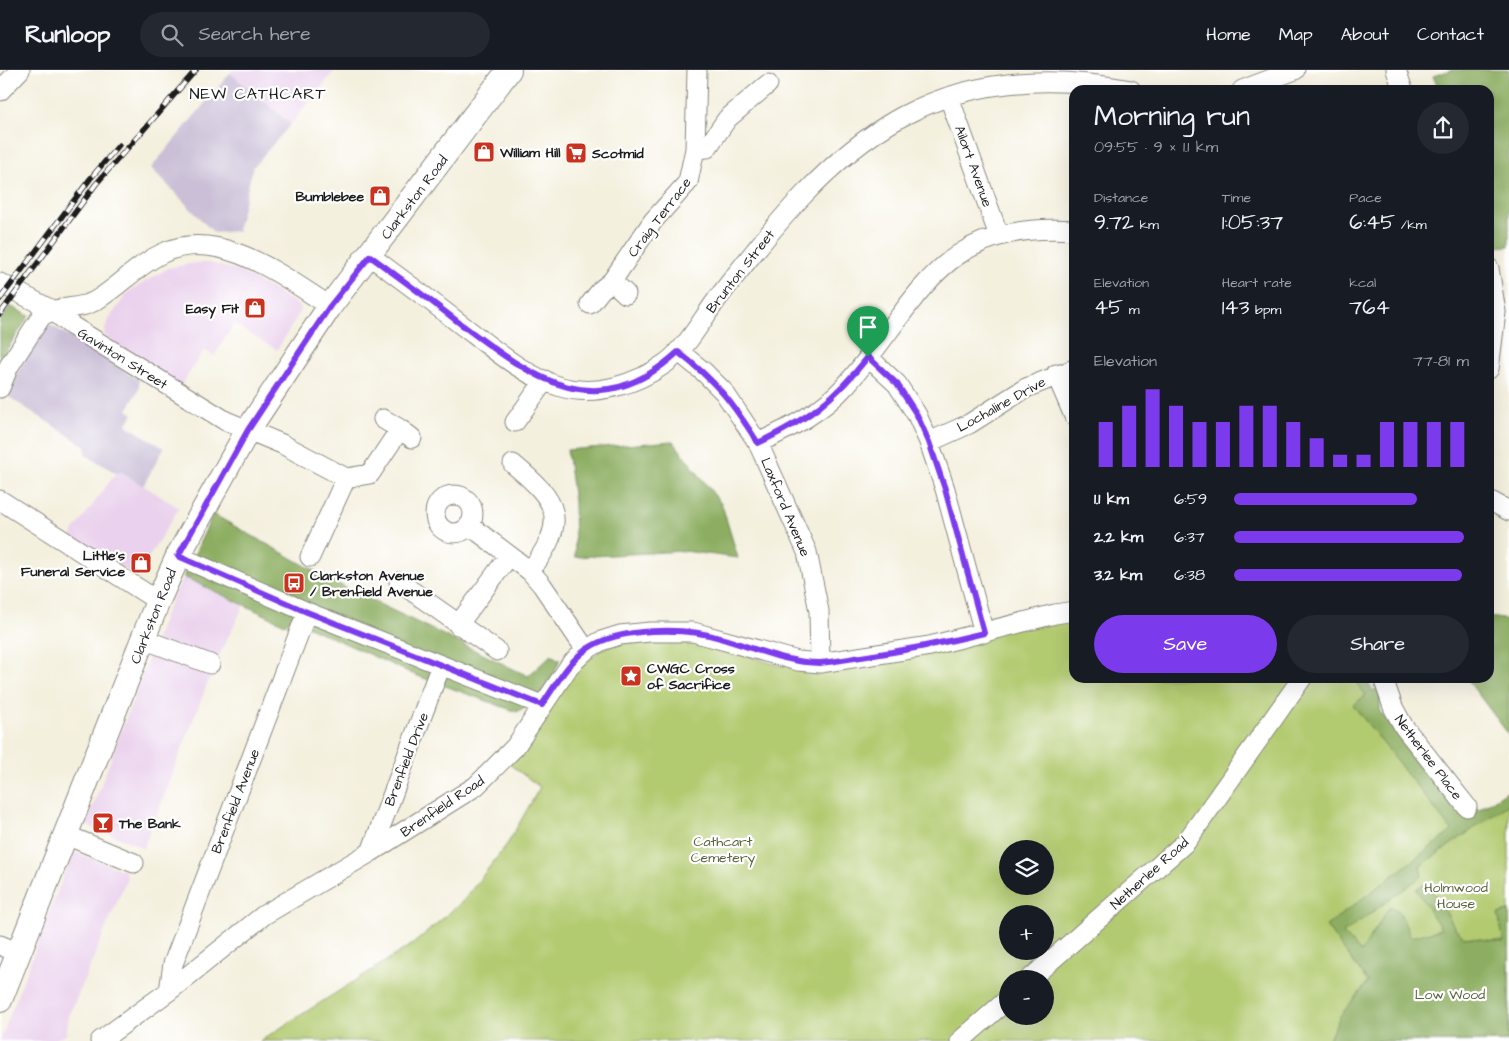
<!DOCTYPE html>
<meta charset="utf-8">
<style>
:root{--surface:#171b24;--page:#242831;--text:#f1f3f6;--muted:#9ea1a6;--line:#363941;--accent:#7c3aed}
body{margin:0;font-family:"Architects Daughter",sans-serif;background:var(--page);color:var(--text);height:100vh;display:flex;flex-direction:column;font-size:19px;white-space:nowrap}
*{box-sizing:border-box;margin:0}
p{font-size:16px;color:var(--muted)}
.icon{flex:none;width:28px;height:28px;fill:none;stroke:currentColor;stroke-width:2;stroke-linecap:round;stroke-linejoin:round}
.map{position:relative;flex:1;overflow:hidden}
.drawer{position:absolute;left:1069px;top:15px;width:425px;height:598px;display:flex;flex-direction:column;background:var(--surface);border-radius:15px;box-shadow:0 5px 20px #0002}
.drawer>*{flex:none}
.buttons{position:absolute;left:999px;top:770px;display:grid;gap:10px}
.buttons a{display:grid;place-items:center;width:55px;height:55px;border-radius:50%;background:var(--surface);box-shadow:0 5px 20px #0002;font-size:25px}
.pin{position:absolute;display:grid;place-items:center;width:42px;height:42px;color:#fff;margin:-51px -21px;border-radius:50% 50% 50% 0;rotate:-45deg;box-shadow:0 0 5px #0007}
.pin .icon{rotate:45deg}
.round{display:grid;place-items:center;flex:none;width:52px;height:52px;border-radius:26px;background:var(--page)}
.overview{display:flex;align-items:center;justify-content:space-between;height:85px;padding:0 25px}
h1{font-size:28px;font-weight:600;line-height:38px}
.metrics{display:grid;grid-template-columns:repeat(3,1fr);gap:8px;height:85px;padding:5px 25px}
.metrics div{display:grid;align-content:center}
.metrics b{font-size:21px;font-weight:600}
.metrics small{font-size:14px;font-weight:400}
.metrics p{font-size:14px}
.chart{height:140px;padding:10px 25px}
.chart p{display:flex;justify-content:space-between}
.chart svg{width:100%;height:90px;margin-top:5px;stroke:var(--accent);stroke-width:6}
.cta{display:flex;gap:10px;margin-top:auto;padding:10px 25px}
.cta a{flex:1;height:58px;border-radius:30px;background:var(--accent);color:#fff;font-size:20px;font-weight:600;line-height:58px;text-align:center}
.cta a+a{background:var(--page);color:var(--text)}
ul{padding:0 25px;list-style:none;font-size:16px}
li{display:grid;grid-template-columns:80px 60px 1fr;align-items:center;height:38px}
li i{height:12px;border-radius:6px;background:var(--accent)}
header{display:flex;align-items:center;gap:30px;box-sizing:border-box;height:70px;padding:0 25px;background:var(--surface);border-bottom:1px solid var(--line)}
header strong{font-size:24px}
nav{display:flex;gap:28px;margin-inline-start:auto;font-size:18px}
.search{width:350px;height:45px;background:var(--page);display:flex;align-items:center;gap:12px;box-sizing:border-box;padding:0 18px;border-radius:28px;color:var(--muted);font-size:19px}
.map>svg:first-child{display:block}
.built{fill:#ead1ed}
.industrial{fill:#cabfd7}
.green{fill:#b2ca6f;stroke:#677346;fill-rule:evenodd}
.forest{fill:#8dae62;stroke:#54653f}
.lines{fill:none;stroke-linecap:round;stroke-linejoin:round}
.minor-casing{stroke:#88867d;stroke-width:21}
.major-casing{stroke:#88867d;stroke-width:26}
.minor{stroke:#fff;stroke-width:19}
.major{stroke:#fff;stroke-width:24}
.rail-casing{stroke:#1c1c1c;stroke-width:5.5}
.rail{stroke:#fff;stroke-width:4;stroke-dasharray:11;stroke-linecap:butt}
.route-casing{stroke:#fff;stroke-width:10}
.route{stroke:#7c3aed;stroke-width:6}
.labels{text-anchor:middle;stroke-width:4.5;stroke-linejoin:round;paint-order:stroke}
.poi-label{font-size:14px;font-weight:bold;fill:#1c1c1c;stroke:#fff;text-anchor:start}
.street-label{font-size:14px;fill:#1c1c1c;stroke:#fff}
.park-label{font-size:14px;fill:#58623d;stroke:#fff}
.quarter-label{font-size:16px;letter-spacing:1px;fill:#1c1c1c;stroke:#fff}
</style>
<header>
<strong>Runloop</strong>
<div class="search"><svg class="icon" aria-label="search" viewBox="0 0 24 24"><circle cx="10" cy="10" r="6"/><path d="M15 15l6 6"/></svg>Search here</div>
<nav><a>Home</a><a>Map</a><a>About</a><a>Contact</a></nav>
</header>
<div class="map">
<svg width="1509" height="971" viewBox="0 0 1509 971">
<rect width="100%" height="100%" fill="#fff"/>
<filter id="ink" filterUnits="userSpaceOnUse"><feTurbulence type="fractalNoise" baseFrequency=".02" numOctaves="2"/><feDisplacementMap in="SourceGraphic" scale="10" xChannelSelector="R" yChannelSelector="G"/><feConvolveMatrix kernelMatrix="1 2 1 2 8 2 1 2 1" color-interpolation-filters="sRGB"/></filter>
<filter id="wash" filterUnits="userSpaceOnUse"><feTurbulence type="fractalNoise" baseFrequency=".0096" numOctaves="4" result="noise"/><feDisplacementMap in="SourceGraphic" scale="20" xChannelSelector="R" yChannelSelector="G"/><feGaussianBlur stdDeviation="1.12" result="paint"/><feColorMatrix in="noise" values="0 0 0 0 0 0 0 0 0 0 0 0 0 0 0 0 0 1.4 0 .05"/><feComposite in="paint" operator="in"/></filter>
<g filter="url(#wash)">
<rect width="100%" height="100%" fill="#f4f0de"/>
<!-- built -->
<path class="built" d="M233,0H335L291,54L230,3Z
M195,193H210L240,201L299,235L301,240L277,280L234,254L214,286L204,280L180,317L118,277L104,264L107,252L128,222L168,198Z
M122,402L179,438L137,506L71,469L73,462L116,403Z
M184,506L244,535L215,594L143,779L133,773L86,755L165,544Z
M73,781L125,801L127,808L69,946L66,965L50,971H0Z"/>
<!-- industrial -->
<path class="industrial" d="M230,3L291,54L253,97L237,161L214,163L151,98Z
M48,253L139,310V319L127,340L133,344L126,355L164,378L143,416L122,402L116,403L86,385L85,376L4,324Z"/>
<!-- green -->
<path class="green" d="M1074,548V608H1364L1373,621L1380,616V642L1460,744L1475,736L1478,740L1509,720V971H260L413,874L463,831L508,773L540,717L509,694L573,604L603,578L631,571L702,572L781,596ZM1008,779H1045V816H1008ZM1008,844H1045V881H1008ZM1008,909H1045V946H1008Z"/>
<!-- forest -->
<path class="forest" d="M1452,0H1509V176L1493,177L1489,166V20H1439L1433,6Z
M10,236L29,246L0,290V251Z
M673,371L722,435L738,488L684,481L575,487L574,432L567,380Z
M213,444L340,515L528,606L551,585L560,590L545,624L517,642L415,605L291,549L285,554L184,507Z
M1489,547L1509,550V665L1466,608H1489Z
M1352,608H1364L1373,621L1380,616V642L1460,744L1475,736L1478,740L1509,720V734L1420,796L1422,806L1343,863L1361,882L1390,836L1399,841L1411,867L1441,859L1416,819L1423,815L1437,826L1456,860L1464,867L1504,872L1498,844L1509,841V971H1328L1340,946L1368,912L1326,856L1452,761L1353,635L1366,625Z"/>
</g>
<g filter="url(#ink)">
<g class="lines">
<!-- minor casing -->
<g class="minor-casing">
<path id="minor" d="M1396,0L1403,20
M1242,20L1295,0
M0,21L20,0
M949,27L999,166
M695,79L707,78L727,49L768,14
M370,186C400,208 430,230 459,253C490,276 523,306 561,317C596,327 637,314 666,293C689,276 703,247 721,224C772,158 827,88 901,47C973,8 1053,5 1131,20
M1489,198L1496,242L1489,299
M612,211L626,224
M0,213L52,240L72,256L226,351L282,374L346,408L310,487
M590,234L601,220L612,211L653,151L688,112L695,79L697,0
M678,281L704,302L724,322L758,373L807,482L819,541L820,593
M868,287L897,314L917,345L929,372L945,419L984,563
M1056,304L1074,346
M0,318L9,296L41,247C56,234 78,241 95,231C119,217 137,195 163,183C220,156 285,208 330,236
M383,349L400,359
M515,352L545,310
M929,372L969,354L1026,318L1074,299
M758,373C790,358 822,342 846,315C922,229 937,151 1074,160
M513,394C559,432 569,450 530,501
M346,408L370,404L400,359L412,368
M435 444a19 19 0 1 1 38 0a19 19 0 1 1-38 0Z
M0,430L158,531
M1489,430L1509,441
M469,455L530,501L542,515L586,580
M178,486L307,542L542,635
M399,512L497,581
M458,555L509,486
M143,569L210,594
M1383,608L1393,637L1404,657L1467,737
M66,765L134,793
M371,782L441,595
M0,875L19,883
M1030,909L1186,772L1302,608
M169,921L173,894L307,542
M100,971L169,921L264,845L371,782L476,716L515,677L570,595L586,580L601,571L620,565L650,562H693L798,591L820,593L930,576L1055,544L1074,541
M960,971L1008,929"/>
</g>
<!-- major casing -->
<g class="major-casing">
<path id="major" d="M0,930L158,531L178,486L248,360L330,236L509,0"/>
</g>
<!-- minor -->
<use href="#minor" class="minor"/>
<!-- major -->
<use href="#major" class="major"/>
<!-- rail casing -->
<g class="rail-casing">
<path id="rail" d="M0,229L90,109L119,75
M0,244L96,114L196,0"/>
</g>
<!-- rail -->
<use href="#rail" class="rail"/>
</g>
</g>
<g class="lines" filter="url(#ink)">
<!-- route casing -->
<g class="route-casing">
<path id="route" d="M370,186C401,209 432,231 462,255C534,309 597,356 678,282C717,312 732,332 758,373C808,349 833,331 868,287L897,314L917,345L929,372L945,419L984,563C943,573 903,581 861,587C848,589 833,592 820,593C786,593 752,577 720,568C685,557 619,557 587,579C568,592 555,616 542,635L307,542L178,486L248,360L330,236Z"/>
</g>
<!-- route -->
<use href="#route" class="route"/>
</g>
<!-- icons -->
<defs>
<g id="shop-square" transform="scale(1.125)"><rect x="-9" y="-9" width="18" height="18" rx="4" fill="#c8321e" stroke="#fff"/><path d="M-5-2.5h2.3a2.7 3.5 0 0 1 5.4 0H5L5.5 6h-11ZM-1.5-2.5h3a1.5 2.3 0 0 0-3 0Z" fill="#fff"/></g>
<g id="supermarket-square" transform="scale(1.125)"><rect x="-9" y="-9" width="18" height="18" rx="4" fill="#c8321e" stroke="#fff"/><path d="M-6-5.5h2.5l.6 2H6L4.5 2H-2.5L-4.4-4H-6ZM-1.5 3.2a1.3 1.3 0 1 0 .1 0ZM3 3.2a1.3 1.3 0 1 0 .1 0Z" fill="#fff"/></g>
<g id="bus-square" transform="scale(1.125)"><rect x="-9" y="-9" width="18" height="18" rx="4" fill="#c8321e" stroke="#fff"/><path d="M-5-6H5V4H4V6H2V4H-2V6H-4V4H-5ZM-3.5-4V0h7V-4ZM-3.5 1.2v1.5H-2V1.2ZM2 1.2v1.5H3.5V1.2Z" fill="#fff"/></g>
<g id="sight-square" transform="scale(1.125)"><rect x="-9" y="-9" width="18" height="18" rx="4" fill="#c8321e" stroke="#fff"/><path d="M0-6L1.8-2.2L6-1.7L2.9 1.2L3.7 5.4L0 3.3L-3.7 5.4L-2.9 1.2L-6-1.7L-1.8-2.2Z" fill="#fff"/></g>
<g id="bar-square" transform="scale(1.125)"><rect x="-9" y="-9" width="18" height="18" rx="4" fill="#c8321e" stroke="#fff"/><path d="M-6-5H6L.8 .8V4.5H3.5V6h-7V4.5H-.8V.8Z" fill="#fff"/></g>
</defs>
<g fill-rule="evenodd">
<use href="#shop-square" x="484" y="82"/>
<use href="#supermarket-square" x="576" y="83"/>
<use href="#shop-square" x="380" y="126"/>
<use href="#shop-square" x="255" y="238"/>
<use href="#shop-square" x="141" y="493"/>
<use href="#bus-square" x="294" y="513"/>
<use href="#sight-square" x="631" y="606"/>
<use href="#bar-square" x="103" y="753"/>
</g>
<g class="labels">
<!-- poi labels -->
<g class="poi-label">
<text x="500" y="87">William Hill</text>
<text x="592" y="88">Scotmid</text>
<text x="364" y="131" text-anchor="end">Bumblebee</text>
<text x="239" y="243" text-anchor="end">Easy Fit</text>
<text x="125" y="490" text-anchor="end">Little's<tspan x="125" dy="16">Funeral Service</tspan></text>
<text x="310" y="510">Clarkston Avenue<tspan x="310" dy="16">/ Brenfield Avenue</tspan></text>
<text x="647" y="603">CWGC Cross<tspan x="647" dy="16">of Sacrifice</tspan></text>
<text x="119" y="758">The Bank</text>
</g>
<!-- street labels -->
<g class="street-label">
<text transform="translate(974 96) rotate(70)" y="5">Ailort Avenue</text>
<text transform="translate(414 127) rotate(-53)" y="5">Clarkston Road</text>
<text transform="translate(659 147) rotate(-53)" y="5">Craig Terrace</text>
<text transform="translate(740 201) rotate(-52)" y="5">Brunton Street</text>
<text transform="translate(123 288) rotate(32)" y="5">Gavinton Street</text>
<text transform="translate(1001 334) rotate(-29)" y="5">Lochaline Drive</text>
<text transform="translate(786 437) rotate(67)" y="5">Laxford Avenue</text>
<text transform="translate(153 546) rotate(-68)" y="5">Clarkston Road</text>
<text transform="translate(1429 687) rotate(53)" y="5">Netherlee Place</text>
<text transform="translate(406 689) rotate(-69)" y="5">Brenfield Drive</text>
<text transform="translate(235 731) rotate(-69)" y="5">Brenfield Avenue</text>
<text transform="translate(442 736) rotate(-34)" y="5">Brenfield Road</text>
<text transform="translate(1149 803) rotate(-42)" y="5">Netherlee Road</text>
</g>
<!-- park labels -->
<g class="park-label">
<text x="723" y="776">Cathcart<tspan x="723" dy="16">Cemetery</tspan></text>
<text x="1456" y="822">Holmwood<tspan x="1456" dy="16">House</tspan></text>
<text x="1450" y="929">Low Wood</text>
</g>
<!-- quarter labels -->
<g class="quarter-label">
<text x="258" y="29">NEW CATHCART</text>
</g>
</g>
</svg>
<div class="buttons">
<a><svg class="icon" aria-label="layers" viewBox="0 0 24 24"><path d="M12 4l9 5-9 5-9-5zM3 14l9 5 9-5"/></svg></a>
<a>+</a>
<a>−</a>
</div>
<div class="pin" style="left:868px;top:287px;background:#1e9e55"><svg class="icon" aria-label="arrive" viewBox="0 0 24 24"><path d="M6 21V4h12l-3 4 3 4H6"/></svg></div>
<section class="drawer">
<div class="overview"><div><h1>Morning run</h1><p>09:55 · 9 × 1.1 km</p></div><a class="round"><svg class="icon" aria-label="share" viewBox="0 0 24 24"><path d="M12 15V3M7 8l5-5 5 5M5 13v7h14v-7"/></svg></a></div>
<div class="metrics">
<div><p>Distance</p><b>9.72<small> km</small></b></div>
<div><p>Time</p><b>1:05:37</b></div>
<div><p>Pace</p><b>6:45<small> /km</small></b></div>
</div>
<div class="metrics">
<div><p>Elevation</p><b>45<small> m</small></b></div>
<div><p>Heart rate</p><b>143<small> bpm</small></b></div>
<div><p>kcal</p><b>764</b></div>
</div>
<div class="chart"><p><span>Elevation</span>77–81 m</p>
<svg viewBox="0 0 160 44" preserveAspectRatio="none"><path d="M5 44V22M15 44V14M25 44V6M35 44V14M45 44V22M55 44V22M65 44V14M75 44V14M85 44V22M95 44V30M105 44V38M115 44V38M125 44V22M135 44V22M145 44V22M155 44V22"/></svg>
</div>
<ul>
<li><b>1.1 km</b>6:59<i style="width:78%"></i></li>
<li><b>2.2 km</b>6:37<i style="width:98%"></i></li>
<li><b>3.2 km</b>6:38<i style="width:97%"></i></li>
</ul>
<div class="cta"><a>Save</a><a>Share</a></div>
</section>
</div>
